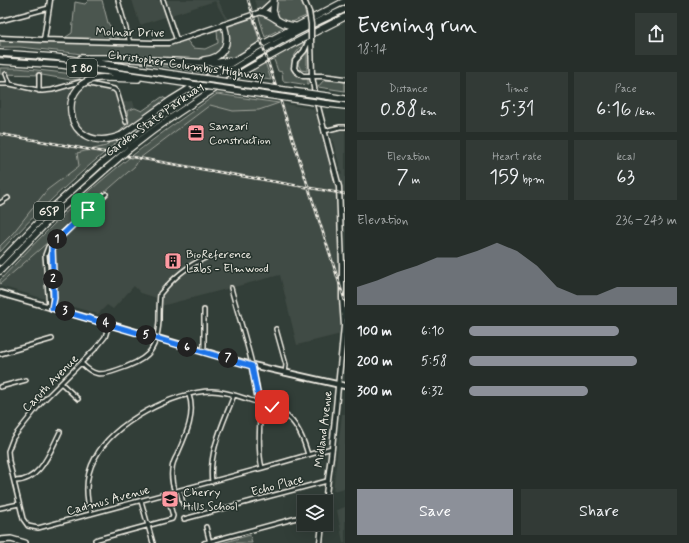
<!DOCTYPE html>
<meta charset="utf-8">
<style>
:root{--surface:#262e2a;--page:#323a36;--text:#f1f3f6;--muted:#a4a8a8;--line:#424a47;--accent:#8c9099}
body{margin:0;font-family:Mynerve,sans-serif;background:var(--page);color:var(--text);height:100vh;display:flex;flex-direction:column;font-size:15px;white-space:nowrap}
*{box-sizing:border-box;margin:0}
p{font-size:13px;color:var(--muted)}
.icon{flex:none;width:22px;height:22px;fill:none;stroke:currentColor;stroke-width:2;stroke-linecap:round;stroke-linejoin:round}
.map{position:relative;flex:1;overflow:hidden}
.details{display:flex;flex-direction:column;background:var(--surface);width:344px}
.details>*{flex:none}
.fabs{position:absolute;left:297px;top:495px;display:grid;gap:8px}
.fabs a{display:grid;place-items:center;width:36px;height:36px;border-radius:0px;background:var(--surface);box-shadow:0 4px 16px #0002,0 0 0 1px var(--line);font-size:20px}
.pin{position:absolute;display:grid;place-items:center;width:34px;height:34px;color:#fff;margin:-17px;border-radius:8px;box-shadow:0 2px 6px #0006}
.km{position:absolute;width:20px;height:20px;margin:-10px;border-radius:50%;background:#222;color:#fff;font-size:11px;line-height:20px;text-align:center}
.round{display:grid;place-items:center;flex:none;width:42px;height:42px;border-radius:0px;background:var(--page)}
.overview{display:flex;align-items:center;justify-content:space-between;height:68px;padding:0 12px}
h1{font-size:22px;font-weight:600;line-height:30px}
.figures{display:grid;grid-template-columns:repeat(3,1fr);gap:6px;height:68px;padding:4px 12px}
.figures div{display:grid;align-content:center;border-radius:0px;background:var(--page);text-align:center}
.figures b{font-size:20px;font-weight:600}
.figures small{font-size:11px;font-weight:400}
.figures p{font-size:11px}
.chart{height:112px;padding:8px 12px}
.chart p{display:flex;justify-content:space-between}
.chart svg{width:100%;height:72px;margin-top:4px;fill:var(--accent);opacity:.7}
.cta{display:flex;gap:8px;margin-top:auto;padding:8px 12px}
.cta a{flex:1;height:46px;border-radius:0px;background:var(--accent);color:#fff;font-size:16px;font-weight:600;line-height:46px;text-align:center}
.cta a+a{background:var(--page);color:var(--text)}
ul{padding:0 12px;list-style:none;font-size:13px}
li{display:grid;grid-template-columns:64px 48px 1fr;align-items:center;height:30px}
li i{height:10px;border-radius:5px;background:var(--accent)}
main{display:flex;flex:1;min-height:0}
.map>svg:first-child{display:block}
.built{fill:#404b44}
.green{fill:#4c564f;stroke:#a0a49c}
.lines{fill:none;stroke-linecap:round;stroke-linejoin:round}
.minor-casing{stroke:#f4f1e8;stroke-width:6}
.tertiary-casing{stroke:#f4f1e8;stroke-width:7}
.secondary-casing{stroke:#f4f1e8;stroke-width:8}
.trunk-casing{stroke:#f4f1e8;stroke-width:8}
.motorway-casing{stroke:#f4f1e8;stroke-width:8}
.minor{stroke:#26332d;stroke-width:3}
.tertiary{stroke:#26332d;stroke-width:4}
.secondary{stroke:#26332d;stroke-width:4.5}
.trunk{stroke:#26332d;stroke-width:5}
.motorway{stroke:#26332d;stroke-width:5.5}
.rail-casing{stroke:#f4f1e8;stroke-width:2.5}
.rail{stroke:#26332d;stroke-width:1;stroke-dasharray:3;stroke-linecap:butt}
.tertiary-bridge-casing{stroke:#f4f1e8;stroke-width:7;stroke-linecap:butt}
.motorway-bridge-casing{stroke:#f4f1e8;stroke-width:8;stroke-linecap:butt}
.tertiary-bridge{stroke:#26332d;stroke-width:4}
.motorway-bridge{stroke:#26332d;stroke-width:5.5}
.route-casing{stroke:#fff;stroke-width:8}
.route{stroke:#1a73e8;stroke-width:5}
.labels{text-anchor:middle;stroke-width:3;stroke-linejoin:round;paint-order:stroke}
.shield{fill:#26332d;stroke:#b6b8b0;stroke-width:1}
.shield-label{font-size:11px;font-weight:bold;fill:#f4f1e8}
.street-label{font-size:12px;fill:#f4f1e8;stroke:#26332d}
.poi-label{font-size:12px;fill:#f4f1e8;stroke:#26332d;text-anchor:start}
</style>
<main>
<div class="map">
<svg width="345" height="543" viewBox="0 0 345 543">
<rect width="100%" height="100%" fill="#323e38"/>
<filter id="ink" filterUnits="userSpaceOnUse"><feTurbulence type="fractalNoise" baseFrequency=".025" numOctaves="2"/><feDisplacementMap in="SourceGraphic" scale="8" xChannelSelector="R" yChannelSelector="G"/><feConvolveMatrix kernelMatrix="1 2 1 2 8 2 1 2 1" color-interpolation-filters="sRGB"/></filter>
<g filter="url(#ink)">
<!-- built -->
<path class="built" d="M132,0H218L228,20L257,9L254,0H267L262,8L226,21L215,1L140,25Z
M79,84L119,92L124,102L133,101L135,108L127,111L129,122L106,146L77,153L79,166L47,190L13,233L0,246V87H13L46,94Z
M279,103L314,109L337,185L341,334L297,345L280,275L161,306L160,299L141,293L134,286L113,309L107,305L98,314L0,286V284L135,166L140,158L210,105L233,111L259,110Z
M345,130V197H343L340,173L342,174L330,131Z
M342,414H345V488L333,491Z
M345,507V543H343L337,510Z"/>
<!-- green -->
<path class="green" d="M89,0H102L108,23L121,42L151,43L185,38L193,48L205,49L218,43L217,30L226,21L251,13L260,43L213,74L74,53L20,47H0V39L60,41L72,33L75,2L85,4Z
M277,0H302L306,16L292,22L282,20L276,15L274,10Z
M258,14H265L284,27L265,37Z
M306,41C297,52 288,58 295,73L308,79V85L283,81L282,72L278,71L273,57Z
M307,52V71L301,70L298,64L299,58Z
M265,62L271,80L243,76Z
M0,68H18L84,75L79,79L71,80L42,75L0,74Z
M327,80L345,82V91L318,87L323,81Z
M217,94L279,103L259,110L233,111L210,105L140,158L135,166L0,284V280C32,246 64,212 100,182C137,150 177,122 217,94Z
M162,97L172,102C156,114 140,124 125,136C80,172 38,210 0,252V246L13,233L47,190L79,166L77,153L106,146L129,122L127,111L135,108L142,111Z
M250,535L252,543H222Z"/>
<g class="lines">
<!-- minor casing -->
<g class="minor-casing">
<path id="minor" d="M118,0L130,43
M163,0L177,41
M0,21L49,8
M6,74L10,84
M0,84H10L42,91L52,90L80,82L114,89L117,92L126,122
M39,91V75
M324,131L340,127H345
M0,203L8,198
M231,288C241,325 254,363 259,401C262,424 256,446 262,468
M49,307L45,255L48,247L88,210L106,194
M52,308C57,288 46,262 53,244
M109,324L105,337L97,347L40,404L13,438L8,451L9,461L23,519L28,526L38,528L262,468L332,448
M276,329L286,365L285,373
M203,351L204,346V310
M0,354L52,339
M81,363C94,376 100,376 117,370C145,361 157,353 159,321C159,312 159,303 160,294C173,278 187,266 205,258
M61,383L78,399
M0,387L26,380
M14,481C40,482 50,452 60,432
M212,482C208,452 224,422 234,395
M180,490L183,504
M175,492C172,484 171,478 172,470C172,464 174,460 177,455C185,437 196,415 189,395
M141,501L153,543
M0,508L19,504
M91,514C85,495 85,476 95,458C113,423 174,391 212,391C225,391 238,396 250,400C286,411 298,418 308,455
M184,519L327,481
M206,527L210,543
M96,543L95,540L98,539L172,519L173,516L167,494
M204,543L304,516"/>
</g>
<!-- tertiary casing -->
<g class="tertiary-casing">
<path id="tertiary" d="M304,0L309,12
M0,38L44,40L154,43H169L261,12L274,0
M44,40L50,0
M309,40L304,51L295,61L294,68L296,71L303,76H322L345,79
M311,40L312,76L316,99L339,187L342,265V298L344,326L332,448L325,502
M320,543L322,524"/>
</g>
<!-- secondary casing -->
<g class="secondary-casing">
<path id="secondary" d="M0,293L252,365L345,386"/>
</g>
<!-- trunk casing -->
<g class="trunk-casing">
<path id="trunk" d="M0,540L11,539L25,543"/>
</g>
<!-- motorway casing -->
<g class="motorway-casing">
<path id="motorway" d="M274,0L273,11L276,19
M261,12C275,15 278,25 295,26
M0,53L55,57L200,78
M81,58H111L214,63L232,60
M204,60C225,58 230,43 224,25
M0,61L62,65L190,84
M107,78L138,79
M327,96L345,99
M328,104L345,106
M122,135L171,100L259,46L345,1
M125,145C193,92 266,44 345,9
M129,149C196,96 269,55 345,17
M0,262L49,211L101,164
M0,271L53,216L105,170"/>
</g>
<!-- minor -->
<use href="#minor" class="minor"/>
<!-- tertiary -->
<use href="#tertiary" class="tertiary"/>
<!-- secondary -->
<use href="#secondary" class="secondary"/>
<!-- trunk -->
<use href="#trunk" class="trunk"/>
<!-- motorway -->
<use href="#motorway" class="motorway"/>
<!-- rail casing -->
<g class="rail-casing">
<path id="rail" d="M248,0L345,301
M0,134L345,194"/>
</g>
<!-- rail -->
<use href="#rail" class="rail"/>
<!-- tertiary-bridge casing -->
<g class="tertiary-bridge-casing">
<path id="tertiary-bridge" d="M309,12L311,24V40"/>
</g>
<!-- motorway-bridge casing -->
<g class="motorway-bridge-casing">
<path id="motorway-bridge" d="M107,78C52,74 62,160 122,135
M200,78L327,96
M190,84L328,104
M101,164L125,145
M105,170L129,149"/>
</g>
<!-- tertiary-bridge -->
<use href="#tertiary-bridge" class="tertiary-bridge"/>
<!-- motorway-bridge -->
<use href="#motorway-bridge" class="motorway-bridge"/>
</g>
</g>
<g class="lines" filter="url(#ink)">
<!-- route casing -->
<g class="route-casing">
<path id="route" d="M88,210L54,243L52,247L54,298L52,308L252,366L259,403L272,407"/>
</g>
<!-- route -->
<use href="#route" class="route"/>
</g>
<!-- icons -->
<defs>
<g id="office-square" transform="scale(0.9)"><rect x="-9" y="-9" width="18" height="18" rx="4" fill="#ff9aa2" stroke="#26332d"/><path d="M-6-3h4V-5.5h4V-3h4V5H-6ZM-1-4.5V-3h2v-1.5ZM-6 0V1H6V0Z" fill="#111"/></g>
<g id="building-square" transform="scale(0.9)"><rect x="-9" y="-9" width="18" height="18" rx="4" fill="#ff9aa2" stroke="#26332d"/><path d="M-4-6H4V6H1V3H-1V6H-4ZM-2.5-4.3h1.7v1.8h-1.7ZM.8-4.3h1.7v1.8H.8ZM-2.5-1h1.7V.8h-1.7ZM.8-1h1.7V.8H.8Z" fill="#111"/></g>
<g id="school-square" transform="scale(0.9)"><rect x="-9" y="-9" width="18" height="18" rx="4" fill="#ff9aa2" stroke="#26332d"/><path d="M0-5L7-2L0 1L-7-2ZM-4 1L0 2.5L4 1V4Q0 6-4 4Z" fill="#111"/></g>
</defs>
<g fill-rule="evenodd">
<use href="#office-square" x="196" y="133"/>
<use href="#building-square" x="173" y="261"/>
<use href="#school-square" x="170" y="499"/>
</g>
<g class="labels">
<!-- shield labels -->
<g class="shield">
<rect x="67" y="59" width="30" height="18" rx="3"/>
<rect x="34" y="202" width="30" height="18" rx="3"/>
</g>
<g class="shield-label">
<text x="82" y="72">I 80</text>
<text x="49" y="215">GSP</text>
</g>
<!-- street labels -->
<g class="street-label">
<text transform="translate(130 32) rotate(1)" y="4">Molnar Drive</text>
<text transform="translate(186 65) rotate(8)" y="4">Christopher Columbus Highway</text>
<text transform="translate(154 119) rotate(-36)" y="4">Garden State Parkway</text>
<text transform="translate(50 383) rotate(-46)" y="4">Caruth Avenue</text>
<text transform="translate(323 429) rotate(-83)" y="4">Midland Avenue</text>
<text transform="translate(277 485) rotate(-15)" y="4">Echo Place</text>
<text transform="translate(108 500) rotate(-15)" y="4">Cadmus Avenue</text>
</g>
<!-- poi labels -->
<g class="poi-label">
<text x="209" y="130">Sanzari<tspan x="209" dy="14">Construction</tspan></text>
<text x="186" y="258">BioReference<tspan x="186" dy="14">Labs - Elmwood</tspan></text>
<text x="183" y="496">Cherry<tspan x="183" dy="14">Hills School</tspan></text>
</g>
</g>
</svg>
<div class="fabs">
<a><svg class="icon" aria-label="layers" viewBox="0 0 24 24"><path d="M12 4l9 5-9 5-9-5zM3 14l9 5 9-5"/></svg></a>
</div>
<div class="pin" style="left:88px;top:210px;background:#1e9e55"><svg class="icon" aria-label="arrive" viewBox="0 0 24 24"><path d="M6 21V4h12l-3 4 3 4H6"/></svg></div>
<div class="pin" style="left:272px;top:407px;background:#d93025"><svg class="icon" aria-label="check" viewBox="0 0 24 24"><path d="M5 12l5 5 9-10"/></svg></div>
<b class="km" style="left:57px;top:239px">1</b>
<b class="km" style="left:53px;top:279px">2</b>
<b class="km" style="left:65px;top:311px">3</b>
<b class="km" style="left:106px;top:323px">4</b>
<b class="km" style="left:146px;top:335px">5</b>
<b class="km" style="left:187px;top:347px">6</b>
<b class="km" style="left:228px;top:358px">7</b>
</div>
<section class="details">
<div class="overview"><div><h1>Evening run</h1><p>18:14</p></div><a class="round"><svg class="icon" aria-label="share" viewBox="0 0 24 24"><path d="M12 15V3M7 8l5-5 5 5M5 13v7h14v-7"/></svg></a></div>
<div class="figures">
<div><p>Distance</p><b>0.88<small> km</small></b></div>
<div><p>Time</p><b>5:31</b></div>
<div><p>Pace</p><b>6:16<small> /km</small></b></div>
</div>
<div class="figures">
<div><p>Elevation</p><b>7<small> m</small></b></div>
<div><p>Heart rate</p><b>159<small> bpm</small></b></div>
<div><p>kcal</p><b>63</b></div>
</div>
<div class="chart"><p><span>Elevation</span>236–243 m</p>
<svg viewBox="0 0 160 44" preserveAspectRatio="none"><path d="M0 44V33L10 29L20 24L30 20L40 15L50 15L60 11L70 6L80 11L90 20L100 33L110 38L120 38L130 33L140 33L150 33L160 33V44z"/></svg>
</div>
<ul>
<li><b>100 m</b>6:10<i style="width:72%"></i></li>
<li><b>200 m</b>5:58<i style="width:81%"></i></li>
<li><b>300 m</b>6:32<i style="width:57%"></i></li>
</ul>
<div class="cta"><a>Save</a><a>Share</a></div>
</section>
</main>
